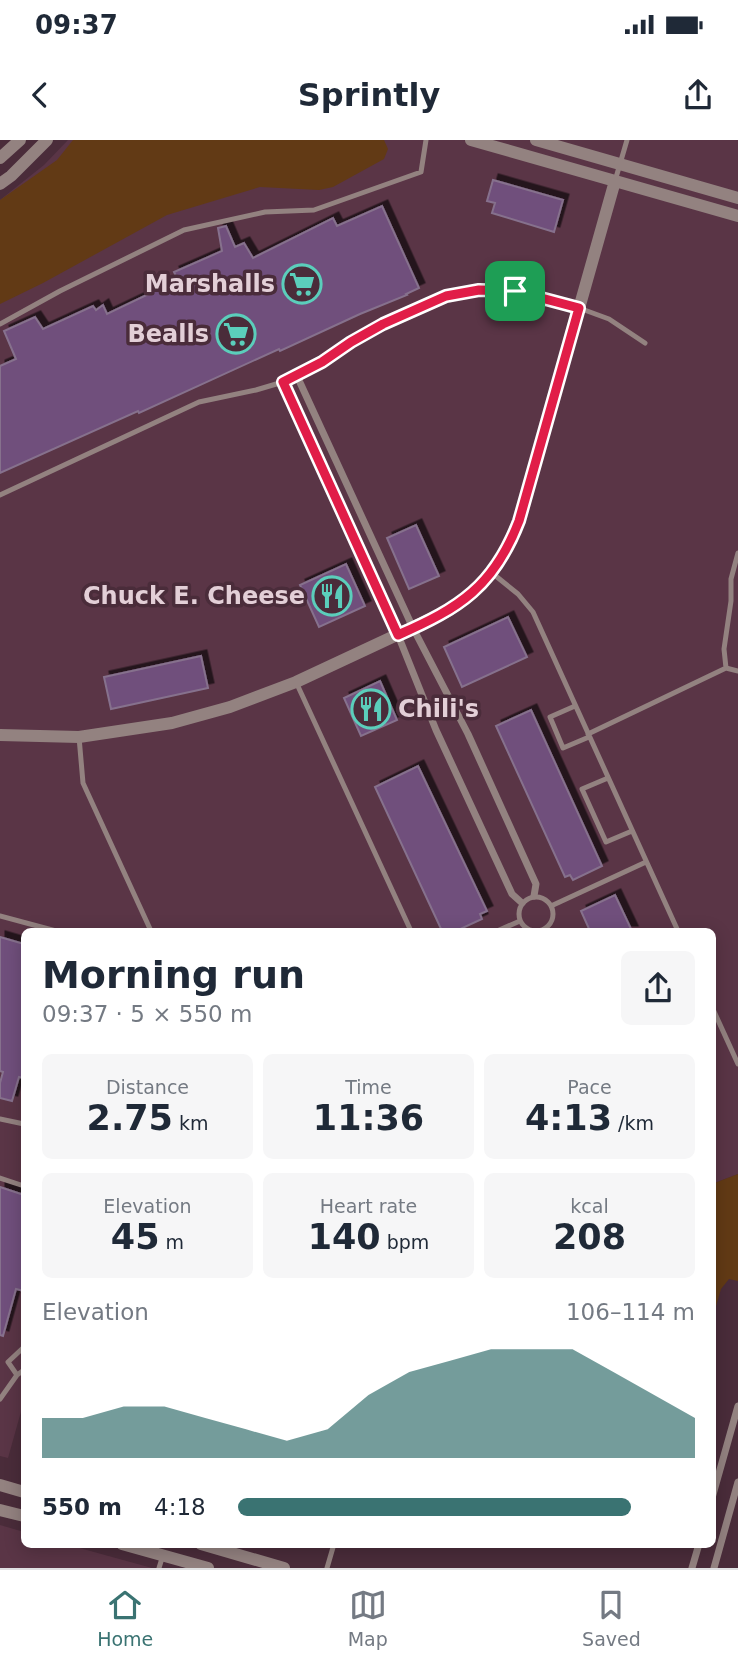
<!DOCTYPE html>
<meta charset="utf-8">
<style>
:root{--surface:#fff;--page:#f6f6f7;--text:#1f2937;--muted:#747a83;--line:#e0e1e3;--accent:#3a7372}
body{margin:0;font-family:"DejaVu Sans",sans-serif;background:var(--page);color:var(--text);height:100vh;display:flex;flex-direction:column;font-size:26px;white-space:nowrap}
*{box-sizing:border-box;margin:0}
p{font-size:23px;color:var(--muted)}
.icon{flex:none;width:38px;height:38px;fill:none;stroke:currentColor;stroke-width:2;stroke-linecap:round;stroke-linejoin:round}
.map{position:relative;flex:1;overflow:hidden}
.details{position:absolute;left:21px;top:788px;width:695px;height:620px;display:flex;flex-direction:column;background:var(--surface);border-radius:10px;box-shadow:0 4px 18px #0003}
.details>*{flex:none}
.pin{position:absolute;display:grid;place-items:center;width:60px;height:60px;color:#fff;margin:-30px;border-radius:14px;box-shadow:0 4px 10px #0006}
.round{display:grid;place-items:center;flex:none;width:74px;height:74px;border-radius:10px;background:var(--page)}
.summary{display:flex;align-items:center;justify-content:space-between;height:119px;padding:0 21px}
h1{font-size:38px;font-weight:600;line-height:52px}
.stats{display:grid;grid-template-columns:repeat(3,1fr);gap:10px;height:119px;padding:7px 21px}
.stats div{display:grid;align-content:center;border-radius:10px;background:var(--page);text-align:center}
.stats b{font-size:35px;font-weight:600}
.stats small{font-size:19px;font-weight:400}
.stats p{font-size:19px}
.chart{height:196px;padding:14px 21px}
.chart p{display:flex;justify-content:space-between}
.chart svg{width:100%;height:126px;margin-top:7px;fill:var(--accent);opacity:.7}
ul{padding:0 21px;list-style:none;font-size:23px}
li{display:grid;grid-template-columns:112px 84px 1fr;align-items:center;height:52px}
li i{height:18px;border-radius:9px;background:var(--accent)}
.status{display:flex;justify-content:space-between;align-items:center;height:49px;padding:0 35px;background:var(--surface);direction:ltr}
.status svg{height:19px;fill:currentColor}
header{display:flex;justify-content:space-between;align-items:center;height:91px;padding:0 21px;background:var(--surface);font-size:32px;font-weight:600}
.dock{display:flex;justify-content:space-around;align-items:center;height:98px;border-top:2px solid var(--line);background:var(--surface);font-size:19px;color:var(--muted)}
.dock a{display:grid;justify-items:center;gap:4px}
.dock .active{color:var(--accent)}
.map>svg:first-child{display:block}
.built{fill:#5a3546}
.green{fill:#623a15}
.building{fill:#704f7b;stroke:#86718d;stroke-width:2;filter:url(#shadow)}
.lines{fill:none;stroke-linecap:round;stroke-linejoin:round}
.service{stroke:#938280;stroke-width:5}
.minor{stroke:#938280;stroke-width:7}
.tertiary{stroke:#938280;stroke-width:12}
.route-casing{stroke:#fff;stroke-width:14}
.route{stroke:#e11d48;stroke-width:9}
.labels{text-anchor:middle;stroke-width:7;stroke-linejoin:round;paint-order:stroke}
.poi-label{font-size:24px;font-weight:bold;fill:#e3cfd7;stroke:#4a2c3a;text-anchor:end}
</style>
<div class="status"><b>09:37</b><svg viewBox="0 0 49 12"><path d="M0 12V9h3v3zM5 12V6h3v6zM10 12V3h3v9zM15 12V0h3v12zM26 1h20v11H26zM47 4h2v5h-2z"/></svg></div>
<header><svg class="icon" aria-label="back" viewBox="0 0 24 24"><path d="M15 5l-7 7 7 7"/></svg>Sprintly<svg class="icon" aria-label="share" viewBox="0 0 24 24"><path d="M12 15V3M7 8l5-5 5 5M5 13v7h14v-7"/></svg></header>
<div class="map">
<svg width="738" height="1428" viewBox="0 0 738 1428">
<defs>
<filter id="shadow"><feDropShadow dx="5.5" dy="-5.5" stdDeviation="0" flood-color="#0009"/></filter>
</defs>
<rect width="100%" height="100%" fill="#4a2c3a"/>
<!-- built -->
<path class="built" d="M68,0H738V1034L712,1044V791H24V1261L8,1318L0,1316V60L44,25Z
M0,1385L24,1392V1404H65L152,1428H0Z"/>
<!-- green -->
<path class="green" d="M73,0H384L388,9L384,19L333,47L319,50L260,47L167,75L43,143L0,164V60L57,20Z
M738,1034V1141L729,1139L721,1149L712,1180V1044Z"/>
<!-- building -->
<path class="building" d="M493,40L563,60L554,92L492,73L495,63L487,61Z
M382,66L419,148L406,154L407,155L360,174L280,211L279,209L139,273L138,271L0,333V226L16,219L4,191L35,177L43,189L93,166L96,170L103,165L107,174L178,140L174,132L222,111L218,88L226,86L235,107L244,103L253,118L333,78L337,86Z
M416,385L439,436L409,449L387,398Z
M346,424L365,466L319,487L300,445Z
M508,477L527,517L462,547L444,507Z
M201,516L208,548L111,569L104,537Z
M380,541L397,580L361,596L344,558Z
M531,570L602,726L573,740L570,735L565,737L496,586Z
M418,626L487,771L480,774L482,779L456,791H442L375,647Z
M615,755L632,791H590L581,771Z
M0,797L24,804V938L19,937L12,961L0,958V943L3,932L0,931Z
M0,1047L24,1055V1151L16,1149L3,1196L0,1195Z"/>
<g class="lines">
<!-- service -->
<path class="service" d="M615,41L627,0
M0,184L60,151L184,90L265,72L314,70L421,32L426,0
M0,355L199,262L256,250L283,242L322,222L351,202L383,184L445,156L479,150L515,151L579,168L609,179L645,203
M738,413L731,439V461L724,509L726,528L738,531
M492,433L518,454L533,472L678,791
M296,542L411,791
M575,566L550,577L563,608L589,597
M588,594L726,528
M79,597L83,643L151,791
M608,638L582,649L606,702L632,691
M519 774a17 17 0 1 1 34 0a17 17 0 1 1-34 0Z
M551,766L646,722
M0,776L56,791
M497,791L520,781
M712,867L738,924
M0,979L24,984
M0,1038L24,1046
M17,1235L8,1222L24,1207
M0,1259L17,1235L24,1230
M159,1428L163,1415
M327,1428L334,1404"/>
<!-- minor -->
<path class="minor" d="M297,236L413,488L468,594L536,744L534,756
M283,242L398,495L436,590L512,754L522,763
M712,1358L738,1266
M692,1428L699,1404
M714,1428L738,1342"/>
<!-- tertiary -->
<path class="tertiary" d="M471,0L738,76
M536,0L738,58
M0,18L20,0
M0,44L11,36L47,0
M0,595L79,597L172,583L230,567L296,542L448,471L469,456L492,433L511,401L519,381L615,41
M0,1345L24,1352
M0,1370L24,1376
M122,1404L208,1428
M201,1404L284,1428"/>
</g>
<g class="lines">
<!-- route casing -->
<g class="route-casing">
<path id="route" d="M479,150L515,151L579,168L519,381C494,446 460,468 398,495L283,242L322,222L351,202L383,184L446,156Z"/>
</g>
<!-- route -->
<use href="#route" class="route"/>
</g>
<!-- icons -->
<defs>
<g id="supermarket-ring" transform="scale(2.0125)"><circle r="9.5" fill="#4a2c3a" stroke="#5bcebb" stroke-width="1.5"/><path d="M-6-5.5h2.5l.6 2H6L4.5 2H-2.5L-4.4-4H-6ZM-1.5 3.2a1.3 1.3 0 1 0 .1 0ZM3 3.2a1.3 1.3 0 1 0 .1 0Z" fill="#5bcebb"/></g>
<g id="restaurant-ring" transform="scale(2.0125)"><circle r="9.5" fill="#4a2c3a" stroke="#5bcebb" stroke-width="1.5"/><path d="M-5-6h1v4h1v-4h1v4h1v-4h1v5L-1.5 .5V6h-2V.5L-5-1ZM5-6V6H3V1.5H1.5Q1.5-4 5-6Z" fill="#5bcebb"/></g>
</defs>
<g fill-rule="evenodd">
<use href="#supermarket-ring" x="302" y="144"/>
<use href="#supermarket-ring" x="236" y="194"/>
<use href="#restaurant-ring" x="332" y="456"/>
<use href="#restaurant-ring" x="371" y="569"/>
</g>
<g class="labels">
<!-- poi labels -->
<g class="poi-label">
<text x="275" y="152">Marshalls</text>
<text x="209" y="202">Bealls</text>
<text x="305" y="464">Chuck E. Cheese</text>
<text x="398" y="577" text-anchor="start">Chili's</text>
</g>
</g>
</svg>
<div class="pin" style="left:515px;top:151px;background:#1e9e55"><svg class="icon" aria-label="arrive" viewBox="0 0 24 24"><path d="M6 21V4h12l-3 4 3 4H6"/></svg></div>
<section class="details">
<div class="summary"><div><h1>Morning run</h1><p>09:37 · 5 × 550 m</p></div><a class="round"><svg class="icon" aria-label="share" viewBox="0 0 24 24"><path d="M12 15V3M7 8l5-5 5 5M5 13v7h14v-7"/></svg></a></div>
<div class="stats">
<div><p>Distance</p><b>2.75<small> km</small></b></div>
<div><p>Time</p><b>11:36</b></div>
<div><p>Pace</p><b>4:13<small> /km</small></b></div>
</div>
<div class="stats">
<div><p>Elevation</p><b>45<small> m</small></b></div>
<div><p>Heart rate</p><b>140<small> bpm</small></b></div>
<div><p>kcal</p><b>208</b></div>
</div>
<div class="chart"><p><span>Elevation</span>106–114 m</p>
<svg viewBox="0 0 160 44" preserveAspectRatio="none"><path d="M0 44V30L10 30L20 26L30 26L40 30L50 34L60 38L70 34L80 22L90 14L100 10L110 6L120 6L130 6L140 14L150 22L160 30V44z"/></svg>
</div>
<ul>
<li><b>550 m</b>4:18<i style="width:86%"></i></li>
</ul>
</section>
</div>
<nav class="dock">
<a class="active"><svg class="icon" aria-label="home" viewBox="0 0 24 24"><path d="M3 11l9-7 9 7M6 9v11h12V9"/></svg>Home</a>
<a><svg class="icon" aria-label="map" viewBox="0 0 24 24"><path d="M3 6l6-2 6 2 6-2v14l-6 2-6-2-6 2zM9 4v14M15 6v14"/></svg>Map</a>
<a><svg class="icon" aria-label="saved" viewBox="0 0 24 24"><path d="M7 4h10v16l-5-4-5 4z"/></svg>Saved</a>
</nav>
